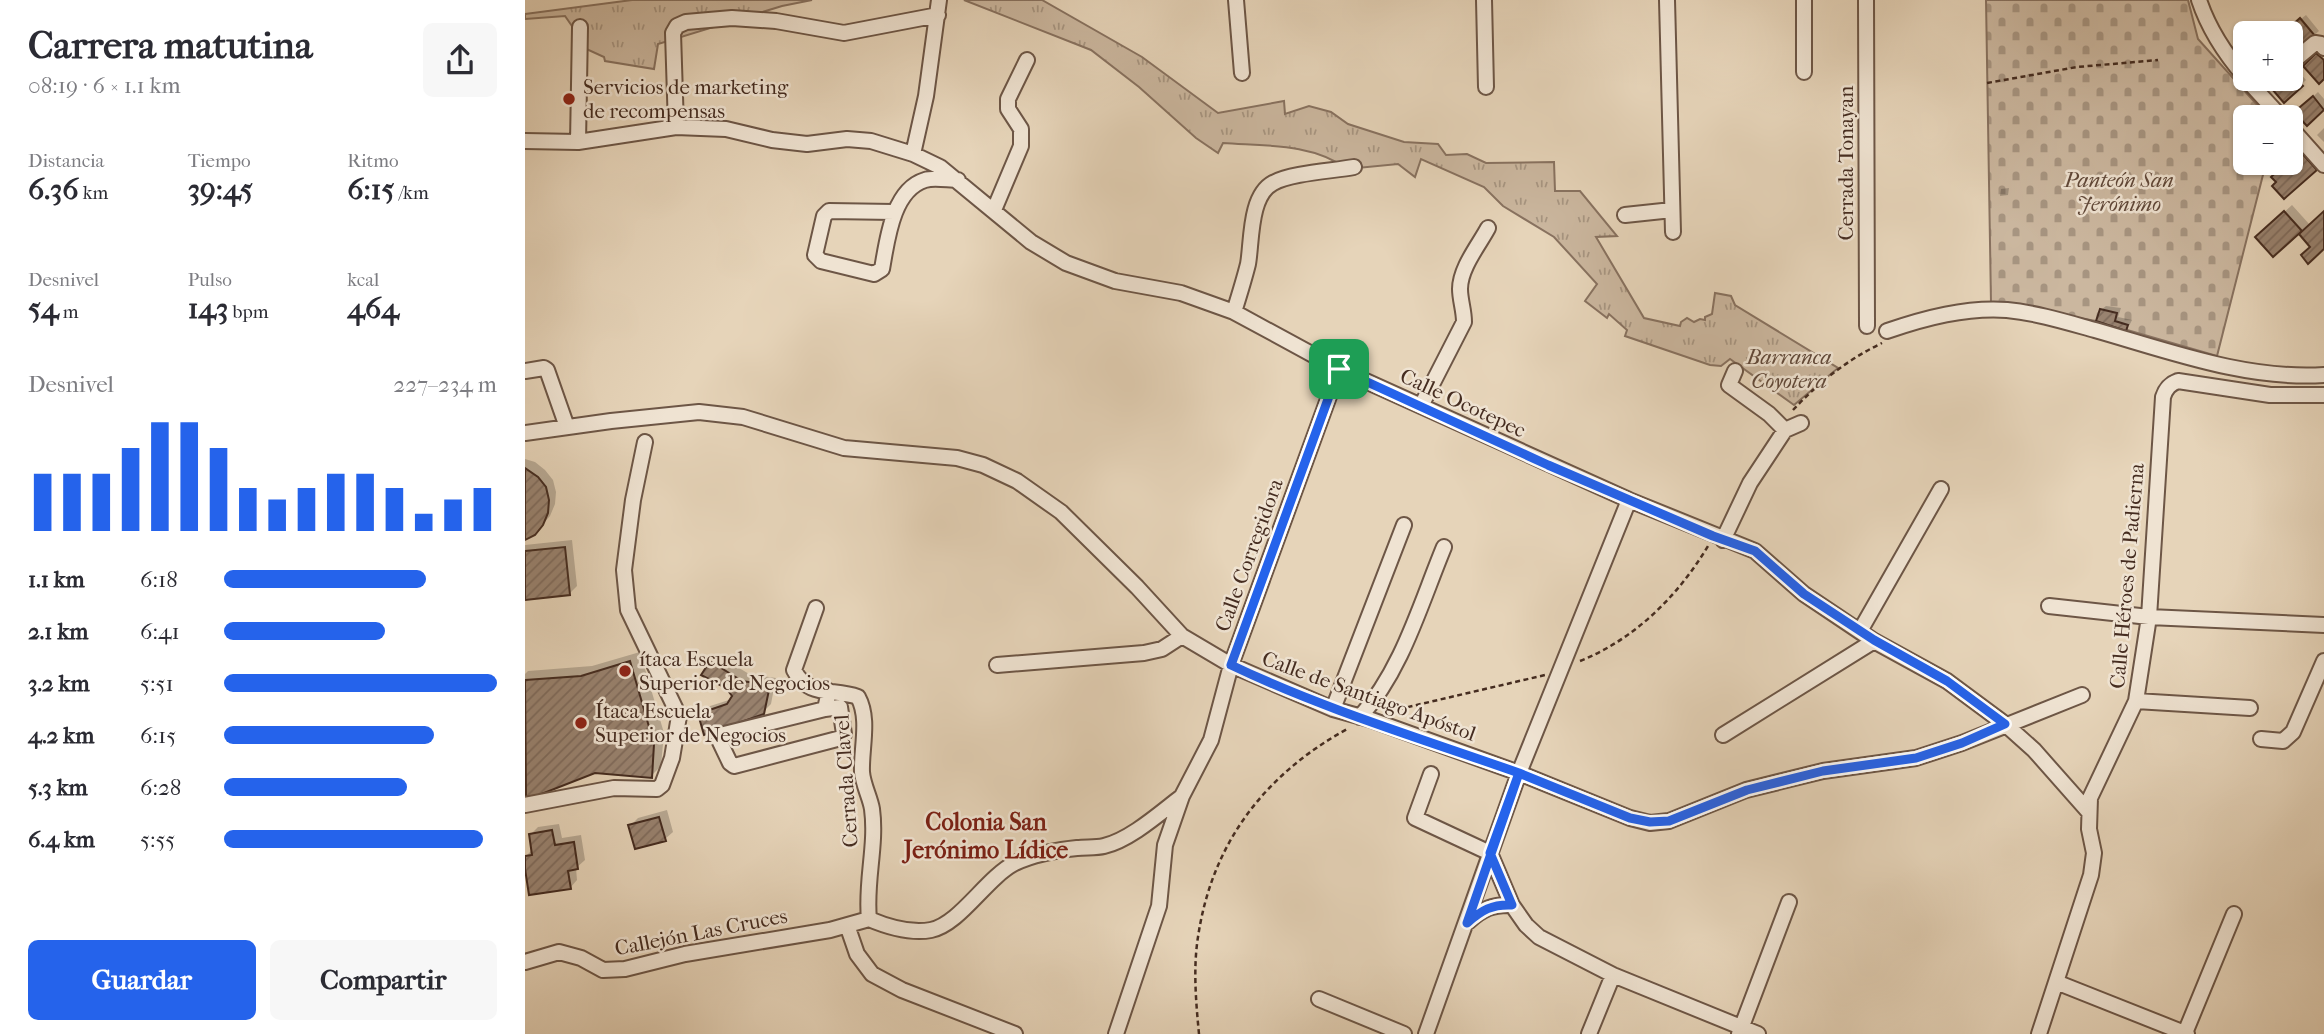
<!DOCTYPE html>
<html lang="es">
<meta charset="utf-8">
<style>
:root{--surface:#fff;--page:#f7f7f7;--text:#2b2b33;--muted:#7c7c81;--accent:#2563eb}
body{margin:0;font-family:"IM FELL French Canon",serif;background:var(--page);color:var(--text);height:100vh;display:flex;flex-direction:column;font-size:26px;white-space:nowrap}
*{box-sizing:border-box;margin:0}
p{font-size:23px;color:var(--muted)}
.icon{flex:none;width:38px;height:38px;fill:none;stroke:currentColor;stroke-width:2;stroke-linecap:round;stroke-linejoin:round}
.map{position:relative;flex:1;overflow:hidden}
.panel{display:flex;flex-direction:column;background:var(--surface);width:525px}
.panel>*{flex:none}
.tools{position:absolute;left:1708px;top:21px;display:grid;gap:14px}
.tools a{display:grid;place-items:center;width:70px;height:70px;border-radius:10px;background:var(--surface);box-shadow:0 2px 5px #0004;font-size:35px}
.pin{position:absolute;display:grid;place-items:center;width:60px;height:60px;color:#fff;margin:-30px;border-radius:14px;box-shadow:0 4px 10px #0006}
.round{display:grid;place-items:center;flex:none;width:74px;height:74px;border-radius:10px;background:var(--page)}
.overview{display:flex;align-items:center;justify-content:space-between;height:119px;padding:0 28px}
h1{font-size:38px;font-weight:800;line-height:52px}
.stats{display:grid;grid-template-columns:repeat(3,1fr);gap:10px;height:119px;padding:7px 28px}
.stats div{display:grid;align-content:center}
.stats b{font-size:30px;font-weight:800}
.stats small{font-size:19px;font-weight:400}
.stats p{font-size:19px}
.chart{height:196px;padding:14px 28px}
.chart p{display:flex;justify-content:space-between}
.chart svg{width:100%;height:126px;margin-top:7px;stroke:var(--accent);stroke-width:6}
.action{display:flex;gap:14px;margin-top:auto;padding:14px 28px}
.action a{flex:1;height:80px;border-radius:10px;background:var(--accent);color:#fff;font-size:28px;font-weight:800;line-height:80px;text-align:center}
.action a+a{background:var(--page);color:var(--text)}
ul{padding:0 28px;list-style:none;font-size:23px}
li{display:grid;grid-template-columns:112px 84px 1fr;align-items:center;height:52px}
li i{height:18px;border-radius:9px;background:var(--accent)}
main{display:flex;flex:1;min-height:0}
.map>svg:first-child{display:block}
.cemetery{fill:url(#cemetery-stones);stroke:#887260;stroke-width:2}
.park{fill:url(#park-tufts);stroke:#887260;stroke-width:2}
.shadow{fill:#0003}
.building{fill:url(#building-hatch);stroke:#452c20;stroke-width:2}
.lines{fill:none;stroke-linecap:round;stroke-linejoin:round}
.minor-casing{stroke:#6d5646;stroke-width:18}
.path{stroke:#452c20;stroke-width:2.5;stroke-dasharray:5 3.5;stroke-linecap:butt}
.minor{stroke:#efe3d2;stroke-width:14}
.route-casing{stroke:#fff;stroke-width:14}
.route{stroke:#2563eb;stroke-width:9}
.poi-dot{fill:#8f2418;stroke:#efe3d2;stroke-width:2.5}
.labels{text-anchor:middle;stroke-width:5;stroke-linejoin:round;paint-order:stroke}
.poi-label{font-size:21px;fill:#452c20;stroke:#efe3d2;text-anchor:start}
.street-label{font-size:21px;fill:#452c20;stroke:#efe3d2}
.park-label{font-size:21px;font-style:italic;fill:#604839;stroke:#efe3d2}
.quarter-label{font-size:24px;font-weight:bold;fill:#7a1f14;stroke:#efe3d2}
</style>
<main>
<section class="panel">
<div class="overview"><div><h1>Carrera matutina</h1><p>08:19 · 6 × 1.1 km</p></div><a class="round"><svg class="icon" aria-label="share" viewBox="0 0 24 24"><path d="M12 15V3M7 8l5-5 5 5M5 13v7h14v-7"/></svg></a></div>
<div class="stats">
<div><p>Distancia</p><b>6.36<small> km</small></b></div>
<div><p>Tiempo</p><b>39:45</b></div>
<div><p>Ritmo</p><b>6:15<small> /km</small></b></div>
</div>
<div class="stats">
<div><p>Desnivel</p><b>54<small> m</small></b></div>
<div><p>Pulso</p><b>143<small> bpm</small></b></div>
<div><p>kcal</p><b>464</b></div>
</div>
<div class="chart"><p><span>Desnivel</span>227–234 m</p>
<svg viewBox="0 0 160 44" preserveAspectRatio="none"><path d="M5 44V24M15 44V24M25 44V24M35 44V15M45 44V6M55 44V6M65 44V15M75 44V29M85 44V33M95 44V29M105 44V24M115 44V24M125 44V29M135 44V38M145 44V33M155 44V29"/></svg>
</div>
<ul>
<li><b>1.1 km</b>6:18<i style="width:74%"></i></li>
<li><b>2.1 km</b>6:41<i style="width:59%"></i></li>
<li><b>3.2 km</b>5:51<i style="width:100%"></i></li>
<li><b>4.2 km</b>6:15<i style="width:77%"></i></li>
<li><b>5.3 km</b>6:28<i style="width:67%"></i></li>
<li><b>6.4 km</b>5:55<i style="width:95%"></i></li>
</ul>
<div class="action"><a>Guardar</a><a>Compartir</a></div>
</section>
<div class="map">
<svg width="1799" height="1034" viewBox="0 0 1799 1034">
<defs>
<pattern id="cemetery-stones" width="16" height="16" patternUnits="userSpaceOnUse" patternTransform="scale(1.75)"><rect width="16" height="16" fill="#cbb79f"/><path d="M2 7V4a2 2 0 0 1 4 0v3zM10 15v-3a2 2 0 0 1 4 0v3z" fill="#a79581"/></pattern>
<pattern id="park-tufts" width="24" height="20" patternUnits="userSpaceOnUse" patternTransform="scale(1.75)"><rect width="24" height="20" fill="#cbb79f"/><path d="M3 7l-1-3M5 7V3M7 7l1-3M15 17l-1-3M17 17v-4M19 17l1-3" fill="none" stroke="#a79581"/></pattern>
<pattern id="building-hatch" width="6" height="6" patternUnits="userSpaceOnUse" patternTransform="scale(1.75)"><rect width="6" height="6" fill="#998370"/><path d="M-1 1l2-2M0 6l6-6M5 7l2-2" fill="none" stroke="#7f6b5c"/></pattern>
</defs>
<rect width="100%" height="100%" fill="#e6d4b9"/>
<filter id="stains"><feTurbulence type="fractalNoise" baseFrequency=".00286" numOctaves="4"/><feColorMatrix values="0 0 0 0 .2 0 0 0 0 .09 0 0 0 0 .02 0 0 0 .5 -.17"/></filter>
<radialGradient id="worn" r=".72"><stop offset=".6" stop-color="#630" stop-opacity="0"/><stop offset="1" stop-color="#630" stop-opacity=".3"/></radialGradient>
<!-- cemetery -->
<path class="cemetery" d="M1461,0H1663L1673,39L1743,117H1720V163H1741L1692,356L1571,321L1466,303Z"/>
<!-- park -->
<path class="park" d="M107,0H287L257,6L133,44L129,69L80,61L79,57L57,47L49,29L40,16L0,19V14Z
M439,0H517L617,57L693,113L759,101L760,114L784,106L806,112L823,124L879,142L913,144L921,155L942,154L961,163L1029,162L1030,191H1055L1092,236L1071,237L1119,318L1155,326L1156,322L1162,318L1169,322L1175,319L1180,320V317L1187,314L1190,293L1206,296L1210,305L1313,368L1269,405L1205,359L1196,366L1185,365L1100,336L1102,330L1084,314L1082,318L1060,301L1072,284L1029,237L978,206L959,187L896,159L890,177L873,164L822,169C788,143 739,146 698,143L693,153L671,138L614,87L566,50Z"/>
<!-- shadow -->
<path class="shadow" d="M1781,15L1794,31L1766,55V34L1770,30L1772,22Z
M1771,69L1781,80L1760,100L1749,89L1760,79H1766V74Z
M1793,92L1799,99V108L1782,123L1772,112Z
M1799,128V142L1792,135Z
M1783,145L1798,162L1791,169L1753,182L1758,167L1755,163H1766V150L1771,156Z
M1484,188L1483,195L1475,196L1476,189Z
M1767,205L1785,225L1799,213V247L1787,246L1774,232L1740,230Z
M1581,306L1596,308L1593,317L1607,320L1605,324L1601,329L1573,320L1576,310Z
M0,459L10,462L20,470L28,480L31,492L30,504L25,516L9,534L0,538Z
M47,540L52,586L45,593L0,598V545Z
M115,652L139,733L136,766L126,776L70,772L2,798L0,674L3,671L67,666Z
M193,655L224,674L251,678L246,704L238,712L175,714L182,707L207,699L209,695L186,662Z
M142,810L148,832L140,839L105,826L113,818Z
M34,824L37,838L56,835L60,860L51,868L52,880L45,888L0,857L8,849L6,834L13,827Z"/>
<!-- building -->
<path class="building" d="M1775,18L1791,37L1775,50L1766,38L1765,33L1768,31L1765,27Z
M1791,53L1799,60V79L1794,84L1778,66Z
M1766,73L1778,86L1759,103L1747,89L1756,79H1766Z
M1788,96L1799,110L1782,126L1769,112Z
M1775,151L1792,170L1759,199L1747,186L1751,182L1746,177L1761,163H1766V159Z
M1759,211L1777,231L1748,257L1730,237Z
M1799,211V249L1783,264L1776,255L1785,247L1774,234Z
M1575,309L1592,313L1590,321L1603,325L1601,331L1571,321Z
M0,468L13,477L21,487L24,500L23,513L18,525L10,535L0,540Z
M40,547L45,595L0,600V551Z
M105,661L129,744L127,778L70,773L1,800L0,680L56,676Z
M185,661L217,681L245,685L239,714L179,735L173,714L202,704L207,696L201,688L176,675Z
M134,817L141,841L110,849L103,825Z
M27,830L30,845L49,842L53,869L43,871L46,889L4,895L0,869V856L7,855L4,834Z"/>
<g class="lines">
<!-- minor casing -->
<g class="minor-casing">
<path id="minor" d="M711,0L717,73
M959,0L961,87
M1142,0L1148,232
M1341,0L1342,326
M1674,0C1684,30 1700,54 1720,77
M1766,63L1790,43L1796,44L1799,48
M1279,72V0
M1721,79L1756,117
M1745,81L1747,79
M151,127L148,33L152,26L161,22L207,18L251,21L319,33L413,15
M1766,128L1799,165
M0,141L53,142L151,127L201,129L247,140L282,144L322,139L346,141L388,154L415,167L506,242L541,263L590,281L656,293L709,312L814,369L1104,500L1230,551L1279,594L1349,641L1422,681L1480,724L1509,750L1563,811
M53,142L55,27
M388,154L401,96L414,0
M469,210L496,146V129L483,109V99L502,60
M369,212L304,211L299,216L290,255L296,261L349,274L357,269C362,242 367,190 400,180C409,177 423,180 433,180
M1100,215L1147,210
M709,312C714,296 719,280 723,264C727,242 724,196 748,183C766,173 807,171 829,167
M1362,331C1400,318 1441,307 1482,310C1512,313 1541,322 1570,330C1644,351 1721,380 1799,375
M0,371L19,368L22,370L42,427
M1210,371L1204,385L1244,414L1260,430
M896,406L939,322C939,310 935,300 935,289C935,268 954,245 963,228
M0,433L86,421L174,412L218,417L319,448L432,458L458,465L492,481L536,512L612,587L657,636L706,665L808,709L844,719L994,773L1105,818L1125,823L1144,821L1221,790L1298,771L1391,758L1437,743L1557,695
M1198,540L1225,483L1260,430L1276,423
M1524,606L1624,617L1799,625
M291,608L269,670C283,698 307,688 333,697C345,719 336,748 337,772C338,785 345,797 347,809C352,846 340,882 344,919
M1335,631L1416,489
M472,665L619,653L637,649L657,636
M1611,701L1725,708
M300,709L315,707L319,734L316,738L209,766L205,763L194,740L195,735L300,709L304,691
M808,709L879,525
M835,717C877,670 895,605 919,547
M1198,735L1349,641
M1736,739L1758,741L1768,732L1799,661
M906,774L890,818L965,853
M0,805L89,788L132,789L137,785L147,758L154,716L103,610L99,570L108,500L120,442
M965,853L987,905L1001,925L1014,937L1088,975L1233,1034
M344,919C363,927 385,934 406,930C435,924 461,878 490,863C509,854 532,850 552,848C561,847 571,848 579,846C605,840 635,813 656,797
M943,922C957,909 968,904 987,905
M322,925L332,954L347,974L377,990L490,1034
M0,962L34,952L56,958L78,970L100,969L160,954L305,930L344,919
M1531,982L1662,1034
M794,999L879,1034
M1660,1033L1709,914
M591,1034L634,906L640,845L657,796L686,740L706,665L814,369
M901,1034L994,773L1104,500
M1064,1034L1088,975
M1214,1034L1264,902
M1514,1034L1566,875L1569,853L1564,829L1565,798L1611,701L1624,617L1638,397C1641,388 1645,384 1653,381L1745,395H1799"/>
</g>
<!-- path -->
<path class="path" d="M1462,83L1552,67L1633,60
M1268,410C1294,382 1322,360 1357,343
M1055,661C1110,639 1153,596 1183,546
M866,711L1020,675
M674,1034C671,1003 668,968 673,937C687,842 741,773 824,728"/>
<!-- minor -->
<use href="#minor" class="minor"/>
</g>
<g class="lines">
<!-- route casing -->
<g class="route-casing">
<path id="route" d="M814,369L706,665C798,709 898,739 994,773L942,923C957,910 967,904 987,905L965,853L994,773L1105,818L1125,822L1144,821L1222,790L1298,771L1391,758L1437,743L1480,724L1422,681L1349,640L1279,594L1230,551L1188,536L1023,465L814,369"/>
</g>
<!-- route -->
<use href="#route" class="route"/>
</g>
<!-- markers -->
<g class="poi-dot">
<circle cx="44" cy="99" r="7"/>
<circle cx="100" cy="671" r="7"/>
<circle cx="56" cy="723" r="7"/>
</g>
<g class="labels">
<!-- poi labels -->
<g class="poi-label">
<text x="58" y="94">Servicios de marketing<tspan x="58" dy="24">de recompensas</tspan></text>
<text x="114" y="666">ítaca Escuela<tspan x="114" dy="24">Superior de Negocios</tspan></text>
<text x="70" y="718">Ítaca Escuela<tspan x="70" dy="24">Superior de Negocios</tspan></text>
</g>
<!-- street labels -->
<g class="street-label">
<text transform="translate(1321 163) rotate(-90)" y="7">Cerrada Tonayan</text>
<text transform="translate(938 403) rotate(25)" y="7">Calle Ocotepec</text>
<text transform="translate(724 555) rotate(-70)" y="7">Calle Corregidora</text>
<text transform="translate(1602 576) rotate(-85)" y="7">Calle Héroes de Padierna</text>
<text transform="translate(844 696) rotate(20)" y="7">Calle de Santiago Apóstol</text>
<text transform="translate(321 781) rotate(-94)" y="7">Cerrada Clavel</text>
<text transform="translate(176 932) rotate(-11)" y="7">Callejón Las Cruces</text>
</g>
<!-- park labels -->
<g class="park-label">
<text x="1594" y="187">Panteón San<tspan x="1594" dy="24">Jerónimo</tspan></text>
<text x="1264" y="364">Barranca<tspan x="1264" dy="24">Coyotera</tspan></text>
</g>
<!-- quarter labels -->
<g class="quarter-label">
<text x="461" y="830">Colonia San<tspan x="461" dy="28">Jerónimo Lídice</tspan></text>
</g>
</g>
<rect width="100%" height="100%" filter="url(#stains)"/>
<rect width="100%" height="100%" fill="url(#worn)"/>
</svg>
<div class="tools">
<a>+</a>
<a>−</a>
</div>
<div class="pin" style="left:814px;top:369px;background:#1e9e55"><svg class="icon" aria-label="arrive" viewBox="0 0 24 24"><path d="M6 21V4h12l-3 4 3 4H6"/></svg></div>
</div>
</main>
